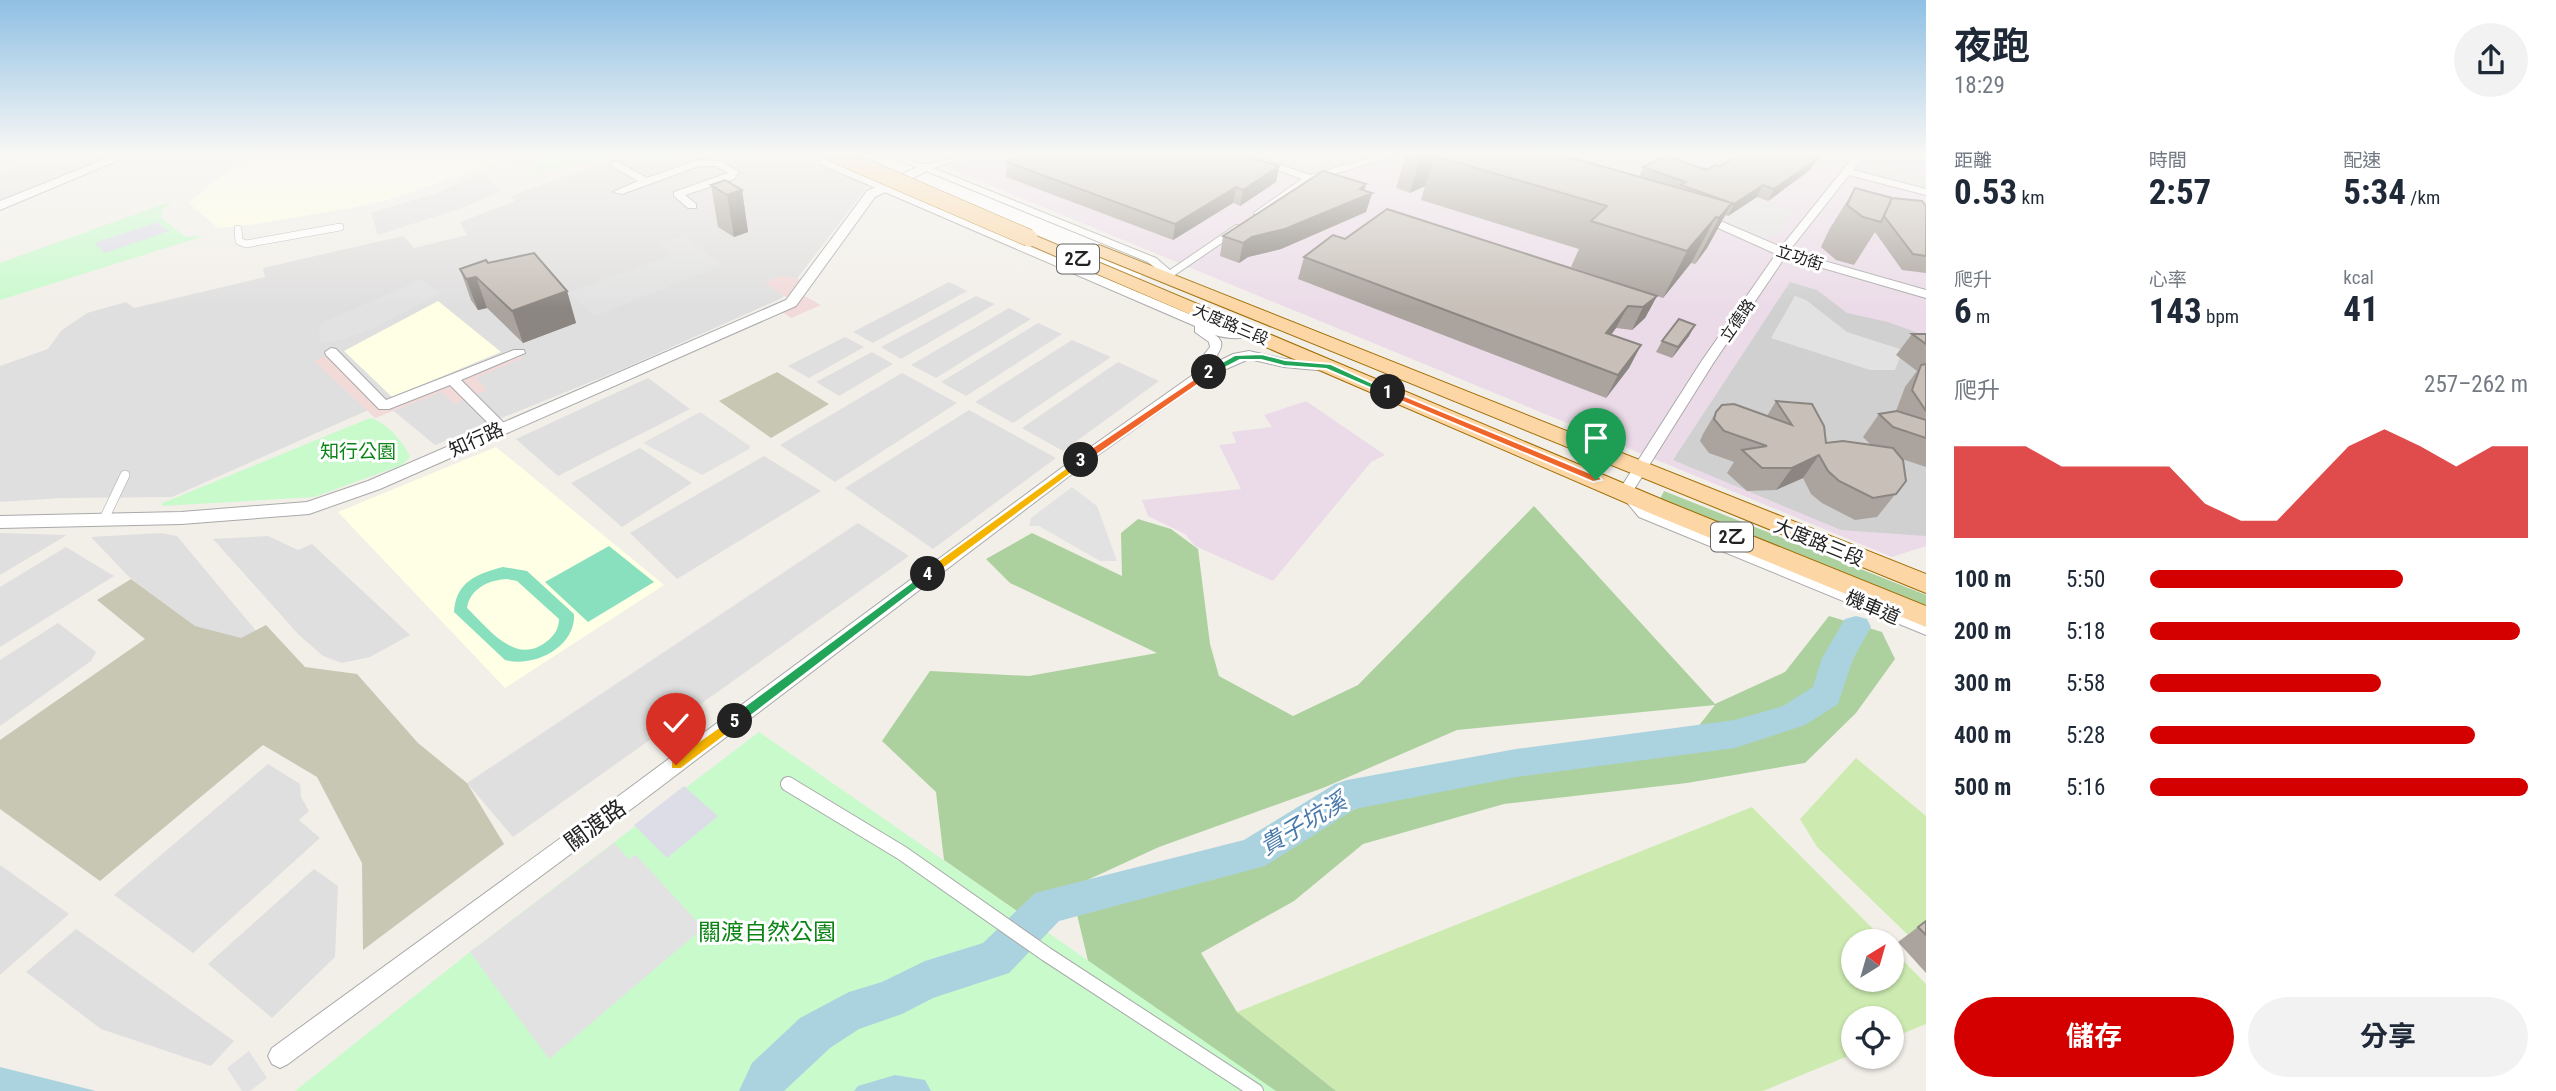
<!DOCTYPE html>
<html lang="zh-TW">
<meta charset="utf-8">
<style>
:root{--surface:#fff;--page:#f2f2f3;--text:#1f2937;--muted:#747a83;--accent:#d40000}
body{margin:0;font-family:"Roboto Condensed","Noto Sans TC",sans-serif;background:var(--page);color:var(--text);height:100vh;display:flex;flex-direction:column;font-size:26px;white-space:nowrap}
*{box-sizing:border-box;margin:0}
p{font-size:23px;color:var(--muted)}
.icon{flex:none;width:38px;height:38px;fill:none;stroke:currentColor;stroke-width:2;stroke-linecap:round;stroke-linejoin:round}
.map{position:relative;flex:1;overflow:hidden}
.panel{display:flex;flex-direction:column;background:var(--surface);width:630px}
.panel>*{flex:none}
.needle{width:46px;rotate:37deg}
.fabs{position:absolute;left:1841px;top:929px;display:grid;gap:14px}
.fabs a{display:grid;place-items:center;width:63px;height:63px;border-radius:50%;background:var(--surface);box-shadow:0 2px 5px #0004;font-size:35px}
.pin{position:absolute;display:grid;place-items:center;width:60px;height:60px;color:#fff;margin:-72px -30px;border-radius:50% 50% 50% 0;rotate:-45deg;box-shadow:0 0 7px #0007}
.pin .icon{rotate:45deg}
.km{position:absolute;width:35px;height:35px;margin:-18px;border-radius:50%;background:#222;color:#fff;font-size:19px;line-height:35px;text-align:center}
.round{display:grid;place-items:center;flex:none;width:74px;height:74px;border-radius:37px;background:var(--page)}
.head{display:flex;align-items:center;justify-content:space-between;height:119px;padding:0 28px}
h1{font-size:38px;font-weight:700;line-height:52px}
.stats{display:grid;grid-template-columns:repeat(3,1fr);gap:10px;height:119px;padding:7px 28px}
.stats div{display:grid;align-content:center}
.stats b{font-size:35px;font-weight:700}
.stats small{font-size:19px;font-weight:400}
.stats p{font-size:19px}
.chart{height:196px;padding:14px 28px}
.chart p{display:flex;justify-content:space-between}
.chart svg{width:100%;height:126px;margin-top:7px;fill:var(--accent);opacity:.7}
.button{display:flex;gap:14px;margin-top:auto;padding:14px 28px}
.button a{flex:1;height:80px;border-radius:42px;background:var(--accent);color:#fff;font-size:28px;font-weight:700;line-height:80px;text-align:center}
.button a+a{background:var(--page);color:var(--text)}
ul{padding:0 28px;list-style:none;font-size:23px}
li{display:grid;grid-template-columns:112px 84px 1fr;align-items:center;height:52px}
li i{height:18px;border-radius:9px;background:var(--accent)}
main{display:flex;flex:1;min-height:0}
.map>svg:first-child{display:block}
.residential{fill:#e0dfdf}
.commercial{fill:#f2dad9}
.industrial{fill:#ebdbe8}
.education{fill:#ffffe5}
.religious{fill:#d0d0d0}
.construction{fill:#c7c7b4}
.grass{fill:#cdebb0}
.forest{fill:#add19e}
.park{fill:#c8facc}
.pitch{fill:#88e0be;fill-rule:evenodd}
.parking{fill:#e2e2e2}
.plaza{fill:#dddde8}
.water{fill:#aad3df}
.pier{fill:#fff}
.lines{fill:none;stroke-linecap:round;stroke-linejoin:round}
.river{fill:#aad3df;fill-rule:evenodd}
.pedestrian-far2-casing{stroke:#a9a9a9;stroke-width:8}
.pedestrian-far1-casing{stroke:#a9a9a9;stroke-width:10}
.pedestrian-casing{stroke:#a9a9a9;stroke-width:16}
.minor-casing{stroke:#a9a9a9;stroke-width:2}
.tertiary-casing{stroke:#a9a9a9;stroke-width:2}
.primary-casing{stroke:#a06b00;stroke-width:2}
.pedestrian-far2{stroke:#fff;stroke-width:7}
.pedestrian-far1{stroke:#fff;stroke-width:9}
.pedestrian{stroke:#fff;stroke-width:14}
.minor{fill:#fff;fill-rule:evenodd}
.tertiary{fill:#fff;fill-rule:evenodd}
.primary{fill:#fcd6a4;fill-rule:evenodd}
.primary-bridge-casing{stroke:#a06b00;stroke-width:18;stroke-linecap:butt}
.primary-bridge{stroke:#fcd6a4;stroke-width:17}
.wall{fill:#aba49e}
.shaded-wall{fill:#8b8681}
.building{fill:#c7bfb8;stroke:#8b8681;stroke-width:2}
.split-1{fill:#f0652b;stroke:#fff;stroke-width:2}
.split-2{fill:#22a559;stroke:#fff;stroke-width:2}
.split-3{fill:#f0652b;stroke:#fff;stroke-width:2}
.split-4{fill:#f5b400;stroke:#fff;stroke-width:2}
.split-5{fill:#22a559;stroke:#fff;stroke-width:2}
.split-6{fill:#f5b400;stroke:#fff;stroke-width:2}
.labels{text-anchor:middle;stroke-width:6;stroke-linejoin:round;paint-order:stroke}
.far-street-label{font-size:16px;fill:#222;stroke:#fff}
.shield{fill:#fff;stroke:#646464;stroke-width:2}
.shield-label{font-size:18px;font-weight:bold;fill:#222}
.street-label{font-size:19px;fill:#222;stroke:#fff}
.park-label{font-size:19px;fill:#0c8416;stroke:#fff}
.near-street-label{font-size:23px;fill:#222;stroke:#fff}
.near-park-label{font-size:23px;fill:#0c8416;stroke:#fff}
.near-water-label{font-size:24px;font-style:italic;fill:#4a7aab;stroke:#fff}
</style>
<main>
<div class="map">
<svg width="1926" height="1091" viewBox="0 0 1926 1091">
<rect width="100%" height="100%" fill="#f2efe9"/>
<!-- residential -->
<path class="residential" d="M532,155H749L738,162L751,155H799L868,186L782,298L625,368L435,445L384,403L172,497L61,498L0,502V366L48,349L61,331L87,313L126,302L134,308L265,277L263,268L403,236L414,248L467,235L460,222L515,201L510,196L612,161L596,160L532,174L538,167Z
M949,282L967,291L873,343L853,332Z
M976,296L995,304L901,359L881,347Z
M1009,308L1031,319L936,378L911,365Z
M1038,323L1062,334L966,396L941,382Z
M845,337L864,347L809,378L788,366Z
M1072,340L1111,357L1013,423L975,402Z
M872,352L893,364L839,396L816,382Z
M1118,362L1159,381L1063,451L1022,428Z
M902,373L957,403L835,482L780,445Z
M648,378L690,409L558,476L516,439Z
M969,410L1056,458L933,549L845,488Z
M640,448L692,483L622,527L571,483Z
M764,456L821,491L677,579L630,533Z
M858,523L909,556L513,837L467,783Z
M0,533L67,535L0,575Z
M161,533L177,536L262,638L232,654L129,577L91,537Z
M268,536L298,550L312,544L410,635L370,657L342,663L323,656L299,635L213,539Z
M66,547L114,576L0,647V587Z
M58,623L96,652L91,661L0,726V660Z
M268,764L300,784L301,797L309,811L299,820L320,838L193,953L114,895Z
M0,865L69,914L0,975Z
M314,869L338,886L335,957L272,1018L208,964Z
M76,929L86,936L234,1041L211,1066L101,1029L26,972Z"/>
<!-- commercial -->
<path class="commercial" d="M780,276L807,280L799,293L821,305L791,318L781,311L797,304L765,283Z
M517,354L523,358L476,378L487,390L454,404L442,392L375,418L314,361L328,355L376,402L392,396L399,402Z"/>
<!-- industrial -->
<path class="industrial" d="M985,155H1926V546L1892,557L946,167Z
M1306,401L1385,455L1371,462L1273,581L1195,546L1185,534L1148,516L1142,500L1241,489L1219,445L1236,443L1232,432L1272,427L1264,415Z"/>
<!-- education -->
<path class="education" d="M257,155H517L394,198L357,207L250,225L218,228L189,203L218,178Z
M438,301L501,352L392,397L344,351Z
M496,447L664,585L505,688L338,512Z"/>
<!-- religious -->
<path class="religious" d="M1790,282L1817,290L1847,313L1888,322L1926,336V536L1841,530L1673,460Z"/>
<!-- construction -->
<path class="construction" d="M777,372L829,404L771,438L719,401Z
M131,579L195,626L241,638L266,625L305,667L357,674L418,743L467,783L504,844L363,950L362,863L317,777L263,745L100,881L0,809V740L145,639L97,600Z"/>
<!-- grass -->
<path class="grass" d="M1856,758L1926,816V921L1908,935L1817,847L1800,819Z
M1752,807L1885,941L1853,942V980H1892V949L1926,984V1024L1892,1038V1018H1853V1054L1763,1091H1336L1237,1012Z"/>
<!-- forest -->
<path class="forest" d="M1664,491L1926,595V608L1660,499Z
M1534,506L1715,704L1785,672L1829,616L1882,632L1895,659L1856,713L1805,763L1687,783L1504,804L1363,844L1294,901L1201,953L1237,1012L1336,1091H1271L1093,982L1076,910L1270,853L1365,804L1524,767L1676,755L1715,705L1457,730L1323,788L1159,847L1018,912L944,860L936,792L882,741L930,671L1029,676L1157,653L1010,583L986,559L1032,533L1122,576L1121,533L1138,519L1171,529L1198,549L1210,644L1219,676L1293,716L1358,685Z"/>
<!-- park -->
<path class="park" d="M532,155H688L660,163C629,149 565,167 532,174L538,167Z
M172,201L162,211L161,218L186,237L204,236L0,300V263Z
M370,418C384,420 405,443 410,457L402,465L314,497L162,506V503L170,500Z
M759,732L1276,1091H295L470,952Z"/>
<!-- pitch -->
<path class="pitch" d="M609,546L654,582L588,622L545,582Z
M503,567L527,571L574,614C576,647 534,668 505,660L454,612C456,582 476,574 503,567ZM507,579L517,581L559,619C559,629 554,636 546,642C515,666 488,628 467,608C470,589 488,580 507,579Z"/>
<!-- parking -->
<path class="parking" d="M44,155H120L0,204V172Z
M1256,155H1354L1307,172Z
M1879,161L1926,177V188L1883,174L1869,167L1870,163Z
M1649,162L1794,211L1776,235L1763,238L1588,164Z
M482,173L502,191L462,208L378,235L371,213L437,193Z
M683,236L723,265L595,316L568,293L670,255L660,242Z
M420,280L441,293L372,329L345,339L320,343L319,327L326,321Z
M1795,296L1806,300L1847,332L1903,350L1895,370H1870L1771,338Z
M700,412L750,446L749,449L702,475L643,443Z
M1072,487L1097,506L1117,561H1100L1039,526H1029L1031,518Z
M614,843L629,859L636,855L703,928L549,1059L470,952Z
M249,1051L267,1078L250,1091H242L227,1068Z"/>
<!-- plaza -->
<path class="plaza" d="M157,222L169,231L105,253L94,243Z
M684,786L718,816L667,858L634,825Z"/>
<!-- water -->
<path class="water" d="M0,1067L96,1091H0Z
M895,1075L925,1080L931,1091H854L858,1086Z"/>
<!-- pier -->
<path class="pier" d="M825,155H884L1155,266L1128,285Z"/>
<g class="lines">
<!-- river -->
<path class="river" d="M1856,616L1867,619L1871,627L1853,659L1838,704L1805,725L1735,748L1516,777L1355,809L1265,866L1059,921L1009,973L933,998L902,1014L859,1029L830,1048L784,1091H739L752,1063L800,1018L849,992L882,982L925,961L983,943L1035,893L1244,840L1335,784L1347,780L1516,749L1735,720L1783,706L1813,687L1822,658L1845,619Z"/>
<!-- pedestrian-far2 casing -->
<g class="pedestrian-far2-casing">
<path id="pedestrian-far2" d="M238,229L239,241L246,244L340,227"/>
</g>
<!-- pedestrian-far1 casing -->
<g class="pedestrian-far1-casing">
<path id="pedestrian-far1" d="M104,519L125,475"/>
</g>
<!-- pedestrian casing -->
<g class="pedestrian-casing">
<path id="pedestrian" d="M788,784L902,853L1046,954L1256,1091"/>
</g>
<!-- minor casing -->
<g class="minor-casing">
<path id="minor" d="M887,155C901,155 915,165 926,164C942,163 955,155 972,155L933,168L1156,258L1170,270L1236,225L1245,227L1169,279L1148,262Z
M1237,155H1251L1310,175L1381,155H1397L1314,180L1259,217L1254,214L1255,212L1302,179Z
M1855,155H1865L1853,170L1926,189V195L1849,175L1789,251L1926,290V298L1785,257L1714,362L1633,491L1649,509L1926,622V635L1639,517L1618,492L1701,362L1776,254L1696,218V214H1704L1781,247Z
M698,160L721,161L739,172L734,179L685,195L696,204V208H688L674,196V192L728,173L716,166H699L622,194L613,192L638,181L612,166V162H618L647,178Z
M820,160H826L1227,330H1257L1259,333C1249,340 1228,339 1215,335C1229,344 1216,353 1213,364L1233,354L1249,351L1284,359L1327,363L1333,367L1327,371L1284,367L1249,359L1208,377L1081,467L638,804L288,1064L280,1068L272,1064L268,1056L272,1048L624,792L1071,461L1197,372L1203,356L1210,347L1209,342L1195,332V326L820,164Z
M331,348L336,349L386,400L514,350H524L525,353L461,380L506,425L508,428L501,432L496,431L450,385L389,409H379L326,355L325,352Z"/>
</g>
<!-- tertiary casing -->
<g class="tertiary-casing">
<path id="tertiary" d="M115,155H131L0,210V201Z
M923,164L929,168L927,171L875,197L796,306L380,489L309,514L181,524L0,528V516L181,512L307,502L368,481L786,300L867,191Z"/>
</g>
<!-- primary casing -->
<g class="primary-casing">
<path id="primary" d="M1029,233L1668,502L1926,606V627L1652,514L1023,242L1020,238Z
M1099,245L1926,574V593L1093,254L1090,250Z"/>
</g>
<!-- pedestrian-far2 -->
<use href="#pedestrian-far2" class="pedestrian-far2"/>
<!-- pedestrian-far1 -->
<use href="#pedestrian-far1" class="pedestrian-far1"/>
<!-- pedestrian -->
<use href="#pedestrian" class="pedestrian"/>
<!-- minor -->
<use href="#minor" class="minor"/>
<!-- tertiary -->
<use href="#tertiary" class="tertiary"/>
<!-- primary -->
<use href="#primary" class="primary"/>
<!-- primary-bridge casing -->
<g class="primary-bridge-casing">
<path id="primary-bridge" d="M837,155L1029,238"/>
</g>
<!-- primary-bridge -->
<use href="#primary-bridge" class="primary-bridge"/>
</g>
<!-- wall -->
<path class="wall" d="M1406,155H1562L1639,177L1643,167L1707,170L1720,166L1817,159L1810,170L1768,201L1757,197L1728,216L1725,215L1707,248L1695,264L1691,263L1663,298L1571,267L1579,249L1421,200L1425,186L1410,193L1396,188Z
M1007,162L1279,166L1276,182L1240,206L1233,203L1173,240L1006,177Z
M711,185L742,190L748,232L734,237L718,227Z
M1855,188L1926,206V273L1902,270L1875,232L1854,265L1836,260L1821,247L1829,230Z
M1365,190L1372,193L1366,212L1281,249L1248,257L1239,263L1220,256L1223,236Z
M1345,239L1657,296L1645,318L1632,330L1616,328L1611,335L1641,345L1629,368L1606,398L1298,279L1304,257Z
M488,263L567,291L576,323L523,343L487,308L478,310L471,300L460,269Z
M1912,334H1926V467L1902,459L1906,481L1877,517L1855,520L1822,503L1811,494L1803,478L1776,490L1747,491L1727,473L1734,462L1709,453L1700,441L1703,434L1716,412L1767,416L1776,401L1826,443L1871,445L1863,437L1879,414L1896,411L1905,387L1917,371L1896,355Z
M1689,336L1672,358L1656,352L1662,341Z
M1926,921V973L1898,942Z"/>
<!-- shaded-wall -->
<path class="shaded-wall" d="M1421,155H1449L1435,156L1425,186L1410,193Z
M1817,159L1810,170L1768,201L1774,189Z
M1279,166L1276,182L1240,206L1243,190Z
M1366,184L1363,196L1372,193L1366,212L1281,249L1248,257L1239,263L1243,243L1252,237Z
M1763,185L1757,197L1728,216L1734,204Z
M1236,187L1233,203L1173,240L1175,224Z
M742,190L748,232L734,237L727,195Z
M1732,203L1707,248L1695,264L1719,218Z
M1716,217L1691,263L1663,298L1687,251Z
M476,277L487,308L478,310L466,279Z
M567,291L576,323L523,343L512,311Z
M1657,296L1645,318L1632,330L1643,307Z
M1628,306L1616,328L1595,356L1606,333Z
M1695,325L1689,336L1672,358L1678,347Z
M1641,345L1629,368L1606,398L1618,375Z
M1819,455L1803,478L1776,490L1792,468Z"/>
<!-- building -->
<path class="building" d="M1020,155H1243L1279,166L1243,190L1236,187L1175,224L1007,162Z
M1436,155H1562L1732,203L1719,218L1716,217L1687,251L1591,221L1607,206L1435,156Z
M1740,155H1803L1817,159L1774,189L1763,185L1734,204L1681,185L1686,182L1643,167L1666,156L1707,170L1715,165L1720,166Z
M1323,171L1366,184L1360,189L1372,193L1285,229L1252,237L1243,243L1223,236Z
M725,180L742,190L727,195L711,185Z
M1855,188L1892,198L1881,222L1863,217L1847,205Z
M1892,198L1922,201L1926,206V256L1913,254L1884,216Z
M1387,209L1657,296L1643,307L1628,306L1606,333L1641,345L1618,375L1304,257L1333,235L1345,239Z
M534,253L567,291L512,311L476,277L466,279L460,269L486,260L488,263Z
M1679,319L1695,325L1678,347L1662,341Z
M1912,334H1926V344Z
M1926,364V411L1912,390L1921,365Z
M1776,401L1812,404L1824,426L1826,443L1843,441L1893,448L1903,460L1906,481L1896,494L1873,498L1839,481L1828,471L1819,455L1792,468H1762L1742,450L1767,446L1724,431L1714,419L1716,412L1722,405L1734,404L1792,425Z
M1897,411L1926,420V438L1893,427L1879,414Z
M1926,921V935L1918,927Z"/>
<!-- sky -->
<linearGradient id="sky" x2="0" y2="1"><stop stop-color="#8fc0e4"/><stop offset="0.5" stop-color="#f9f8f5"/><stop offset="1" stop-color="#f9f8f5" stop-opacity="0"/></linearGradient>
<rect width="1926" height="308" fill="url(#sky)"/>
<!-- split-1 -->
<path class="split-1" d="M1388,389L1600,477L1602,480L1593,482L1384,394V390Z"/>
<!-- split-2 -->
<path class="split-2" d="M1262,354L1285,360L1331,364L1392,392L1384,394L1326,369L1284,366L1261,360H1240L1213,374L1205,372L1235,355Z"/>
<!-- split-3 -->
<path class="split-3" d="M1209,369L1213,370V374L1085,463H1077V458Z"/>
<!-- split-4 -->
<path class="split-4" d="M1081,457L1086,460L1085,463L932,577H924V571Z"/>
<!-- split-5 -->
<path class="split-5" d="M928,570L932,571V577L739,725H730V717Z"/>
<!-- split-6 -->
<path class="split-6" d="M735,716L741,721L739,725L681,769H671V761Z"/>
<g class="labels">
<!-- far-street labels -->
<g class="far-street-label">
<text transform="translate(1800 257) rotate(18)" y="6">立功街</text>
<text transform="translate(1737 320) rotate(-55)" y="6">立德路</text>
<text transform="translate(1231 324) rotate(23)" y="6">大度路三段</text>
</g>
<!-- shield labels -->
<g class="shield">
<rect x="1057" y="244.5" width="42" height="29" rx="5"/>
<rect x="1711" y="522.5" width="42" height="29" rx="5"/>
</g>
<g class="shield-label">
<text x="1078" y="265">2乙</text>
<text x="1732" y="543">2乙</text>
</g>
<!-- street labels -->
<g class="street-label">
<text transform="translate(476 439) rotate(-24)" y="7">知行路</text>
<text transform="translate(1819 542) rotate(22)" y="7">大度路三段</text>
<text transform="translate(1873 607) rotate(23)" y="7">機車道</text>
</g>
<!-- park labels -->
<g class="park-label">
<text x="358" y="458">知行公園</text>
</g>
<!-- near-street labels -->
<g class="near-street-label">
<text transform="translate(595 825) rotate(-36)" y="8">關渡路</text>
</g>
<!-- near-park labels -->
<g class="near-park-label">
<text x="767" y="940">關渡自然公園</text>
</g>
<!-- near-water labels -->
<g class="near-water-label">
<text transform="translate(1303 824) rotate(-31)" y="8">貴子坑溪</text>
</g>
</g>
</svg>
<div class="fabs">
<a><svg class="needle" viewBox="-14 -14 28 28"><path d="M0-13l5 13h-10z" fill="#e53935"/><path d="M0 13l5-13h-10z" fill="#747a83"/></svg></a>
<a><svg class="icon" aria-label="locate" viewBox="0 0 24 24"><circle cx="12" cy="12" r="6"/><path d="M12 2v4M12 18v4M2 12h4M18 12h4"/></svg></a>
</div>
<div class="pin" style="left:1596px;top:480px;background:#1e9e55"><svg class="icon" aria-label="arrive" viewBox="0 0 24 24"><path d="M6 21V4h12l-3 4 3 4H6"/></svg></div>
<div class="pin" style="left:676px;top:765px;background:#d93025"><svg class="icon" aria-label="check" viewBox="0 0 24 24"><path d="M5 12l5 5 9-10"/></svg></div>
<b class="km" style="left:1388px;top:392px">1</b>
<b class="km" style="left:1209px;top:372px">2</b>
<b class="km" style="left:1081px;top:460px">3</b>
<b class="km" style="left:928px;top:574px">4</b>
<b class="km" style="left:735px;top:721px">5</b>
</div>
<section class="panel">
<div class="head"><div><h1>夜跑</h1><p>18:29</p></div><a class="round"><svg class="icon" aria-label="share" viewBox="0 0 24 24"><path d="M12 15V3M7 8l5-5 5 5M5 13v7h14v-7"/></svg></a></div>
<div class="stats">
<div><p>距離</p><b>0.53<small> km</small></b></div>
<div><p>時間</p><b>2:57</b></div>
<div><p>配速</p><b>5:34<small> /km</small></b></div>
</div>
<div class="stats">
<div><p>爬升</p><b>6<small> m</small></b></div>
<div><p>心率</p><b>143<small> bpm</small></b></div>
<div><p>kcal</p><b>41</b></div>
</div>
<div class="chart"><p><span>爬升</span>257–262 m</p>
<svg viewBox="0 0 160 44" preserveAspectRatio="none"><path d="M0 44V12L10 12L20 12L30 19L40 19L50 19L60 19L70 32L80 38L90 38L100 25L110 12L120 6L130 12L140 19L150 12L160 12V44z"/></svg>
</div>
<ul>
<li><b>100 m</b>5:50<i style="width:67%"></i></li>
<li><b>200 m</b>5:18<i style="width:98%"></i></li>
<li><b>300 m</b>5:58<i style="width:61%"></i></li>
<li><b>400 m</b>5:28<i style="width:86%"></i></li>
<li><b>500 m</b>5:16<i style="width:100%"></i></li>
</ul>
<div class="button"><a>儲存</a><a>分享</a></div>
</section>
</main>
